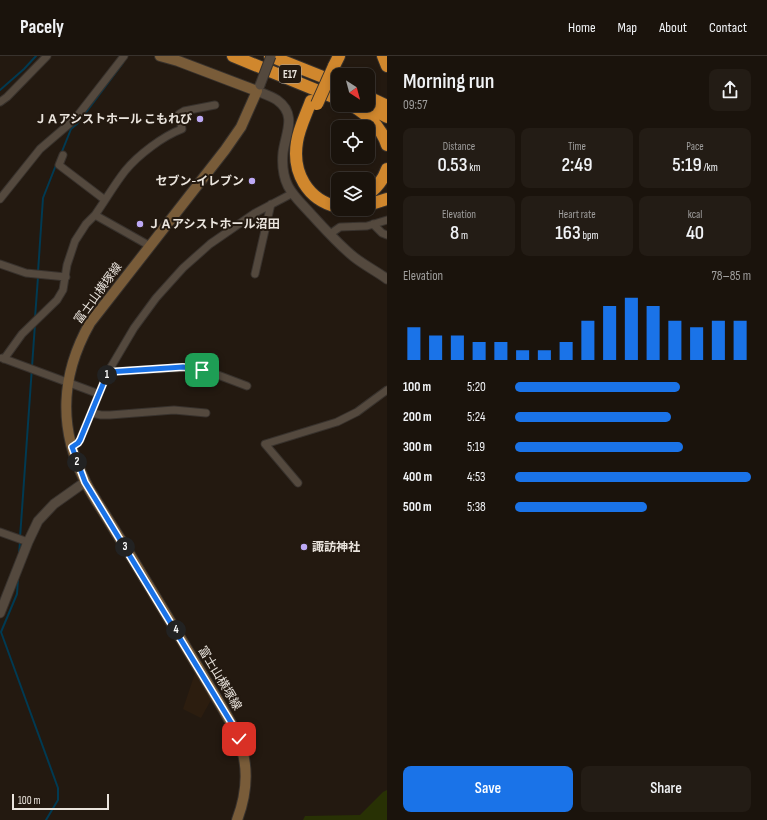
<!DOCTYPE html>
<meta charset="utf-8">
<style>
:root{--surface:#1a130c;--page:#231c15;--text:#f1f3f6;--muted:#9f9e9d;--line:#38322d;--accent:#1a73e8}
body{margin:0;font-family:"Sofia Sans Condensed","Noto Sans JP",sans-serif;background:var(--page);color:var(--text);height:100vh;display:flex;flex-direction:column;font-size:15px;white-space:nowrap}
*{box-sizing:border-box;margin:0}
p{font-size:13px;color:var(--muted)}
.icon{flex:none;width:22px;height:22px;fill:none;stroke:currentColor;stroke-width:2;stroke-linecap:round;stroke-linejoin:round}
.map{position:relative;flex:1;overflow:hidden}
.drawer{display:flex;flex-direction:column;background:var(--surface);width:380px}
.drawer>*{flex:none}
.needle{width:26px;rotate:144deg}
.buttons{position:absolute;left:331px;top:12px;display:grid;gap:8px}
.buttons a{display:grid;place-items:center;width:44px;height:44px;border-radius:8px;background:var(--surface);box-shadow:0 2px 6px #0003,0 0 0 1px var(--line);font-size:20px}
.scale{position:absolute;left:12px;bottom:10px;width:97px;box-sizing:border-box;padding-left:4px;border:2px solid #eae4dd;border-top:0;font-size:11px;line-height:14px;white-space:nowrap;color:#eae4dd;-webkit-text-stroke:3px #231910;paint-order:stroke}
.pin{position:absolute;display:grid;place-items:center;width:34px;height:34px;color:#fff;margin:-17px;border-radius:8px;box-shadow:0 2px 6px #0006}
.km{position:absolute;width:20px;height:20px;margin:-10px;border-radius:50%;background:#222;color:#fff;font-size:11px;line-height:20px;text-align:center}
.round{display:grid;place-items:center;flex:none;width:42px;height:42px;border-radius:8px;background:var(--page)}
.summary{display:flex;align-items:center;justify-content:space-between;height:68px;padding:0 16px}
h1{font-size:22px;font-weight:600;line-height:30px}
.stats{display:grid;grid-template-columns:repeat(3,1fr);gap:6px;height:68px;padding:4px 16px}
.stats div{display:grid;align-content:center;border-radius:8px;background:var(--page);text-align:center}
.stats b{font-size:20px;font-weight:600}
.stats small{font-size:11px;font-weight:400}
.stats p{font-size:11px}
.chart{height:112px;padding:8px 16px}
.chart p{display:flex;justify-content:space-between}
.chart svg{width:100%;height:72px;margin-top:4px;stroke:var(--accent);stroke-width:6}
.primary-button{display:flex;gap:8px;margin-top:auto;padding:8px 16px}
.primary-button a{flex:1;height:46px;border-radius:8px;background:var(--accent);color:#fff;font-size:16px;font-weight:600;line-height:46px;text-align:center}
.primary-button a+a{background:var(--page);color:var(--text)}
ul{padding:0 16px;list-style:none;font-size:13px}
li{display:grid;grid-template-columns:64px 48px 1fr;align-items:center;height:30px}
li i{height:10px;border-radius:5px;background:var(--accent)}
header{display:flex;align-items:center;gap:24px;box-sizing:border-box;height:56px;padding:0 20px;background:var(--surface);border-bottom:1px solid var(--line)}
header strong{font-size:19px}
nav{display:flex;gap:22px;margin-inline-start:auto;font-size:14px}
main{display:flex;flex:1;min-height:0}
.map>svg:first-child{display:block}
.built{fill:#2c1d0f}
.green{fill:#283104}
.lines{fill:none;stroke-linecap:round;stroke-linejoin:round}
.stream{stroke:#013a52;stroke-width:2}
.minor-casing{stroke:#38322d;stroke-width:9}
.tertiary-casing{stroke:#38322d;stroke-width:11}
.secondary-casing{stroke:#38322d;stroke-width:12}
.motorway-casing{stroke:#38322d;stroke-width:14}
.minor{stroke:#54493e;stroke-width:7}
.tertiary{stroke:#54493e;stroke-width:9}
.secondary{stroke:#795c39;stroke-width:10}
.motorway{stroke:#d0872d;stroke-width:12}
.tertiary-bridge-casing{stroke:#38322d;stroke-width:11;stroke-linecap:butt}
.motorway-bridge-casing{stroke:#38322d;stroke-width:14;stroke-linecap:butt}
.tertiary-bridge{stroke:#54493e;stroke-width:9}
.motorway-bridge{stroke:#d0872d;stroke-width:12}
.route-casing{stroke:#fff;stroke-width:8}
.route{stroke:#1a73e8;stroke-width:5}
.poi-dot{fill:#bda9f5;stroke:#231910;stroke-width:1.5}
.labels{text-anchor:middle;stroke-width:4;stroke-linejoin:round;paint-order:stroke}
.shield{fill:#231910;stroke:#aea7a0;stroke-width:1}
.shield-label{font-size:11px;font-weight:bold;fill:#eae4dd}
.poi-label{font-size:12px;font-weight:bold;fill:#eae4dd;stroke:#231910;text-anchor:end}
.street-label{font-size:12px;fill:#eae4dd;stroke:#231910}
</style>
<header>
<strong>Pacely</strong>
<nav><a>Home</a><a>Map</a><a>About</a><a>Contact</a></nav>
</header>
<main>
<div class="map">
<svg width="387" height="764" viewBox="0 0 387 764">
<rect width="100%" height="100%" fill="#231910"/>
<!-- built -->
<path class="built" d="M195,617L211,644L201,662L183,653Z"/>
<!-- green -->
<path class="green" d="M387,734V764H303L305,760L360,759L383,736Z"/>
<g class="lines">
<!-- stream -->
<path class="stream" d="M0,34L24,13L36,0
M61,98L71,73L78,67L123,7L119,0
M38,216L43,142L56,109
M35,262L38,221
M20,482L35,268
M19,498L20,486
M18,522L17,538L1,576L58,732V744L46,764"/>
<!-- minor casing -->
<g class="minor-casing">
<path id="minor" d="M0,46L7,41L47,0
M63,99L59,109L105,144
M0,143L40,93L75,63L124,0
M95,159C105,145 114,129 125,115C138,99 163,80 182,73L179,58L184,55L215,49
M373,168L382,177L387,179
M330,178L340,171L367,170L387,164
M0,208L26,217L66,221
M255,218L271,148
M2,302L99,338
M4,303L22,278L57,244L63,234L67,209L75,185L86,168L95,159L150,190
M108,316L192,311L210,316L247,330
M92,357L101,359H110L174,354L206,357
M72,391L78,387L80,384L108,316L134,272L156,242L183,212L210,188L255,157L293,137
M298,427L265,388L337,366L357,356L387,334
M0,476L28,486"/>
</g>
<!-- tertiary casing -->
<g class="tertiary-casing">
<path id="tertiary" d="M260,29L257,35C264,38 271,40 277,44C298,59 285,78 283,97C282,108 283,120 288,130C293,140 303,149 311,158C325,173 338,188 354,201C364,209 376,215 387,223
M0,557L28,486L38,465L54,448L85,426"/>
</g>
<!-- secondary casing -->
<g class="secondary-casing">
<path id="secondary" d="M160,0L178,5L257,35L241,71L225,94L90,267C61,318 58,372 85,425C88,432 93,439 97,446C108,463 118,480 129,497C154,539 179,580 204,621C234,672 260,703 237,764"/>
</g>
<!-- motorway casing -->
<g class="motorway-casing">
<path id="motorway" d="M233,0L338,43
M270,0L338,27
M383,0L387,10
M334,10L339,0
M368,41L387,50
M311,45C306,59 299,72 297,86C292,116 307,144 338,151
M351,49C367,58 381,71 387,89
M363,49L387,61
M368,138C377,132 383,124 387,113
M368,149L387,143"/>
</g>
<!-- minor -->
<use href="#minor" class="minor"/>
<!-- tertiary -->
<use href="#tertiary" class="tertiary"/>
<!-- secondary -->
<use href="#secondary" class="secondary"/>
<!-- motorway -->
<use href="#motorway" class="motorway"/>
<!-- tertiary-bridge casing -->
<g class="tertiary-bridge-casing">
<path id="tertiary-bridge" d="M260,29L271,0"/>
</g>
<!-- motorway-bridge casing -->
<g class="motorway-bridge-casing">
<path id="motorway-bridge" d="M317,48L334,10"/>
</g>
<!-- tertiary-bridge -->
<use href="#tertiary-bridge" class="tertiary-bridge"/>
<!-- motorway-bridge -->
<use href="#motorway-bridge" class="motorway-bridge"/>
</g>
<g class="lines">
<!-- route casing -->
<g class="route-casing">
<path id="route" d="M202,314L183,311L108,316L80,384L78,387L72,391L85,426L232,668L239,683"/>
</g>
<!-- route -->
<use href="#route" class="route"/>
</g>
<!-- markers -->
<g class="poi-dot">
<circle cx="200" cy="63" r="4"/>
<circle cx="252" cy="125" r="4"/>
<circle cx="140" cy="168" r="4"/>
<circle cx="304" cy="491" r="4"/>
</g>
<g class="labels">
<!-- shield labels -->
<rect class="shield" x="279" y="9" width="22" height="18" rx="3"/>
<g class="shield-label">
<text x="290" y="22">E17</text>
</g>
<!-- poi labels -->
<g class="poi-label">
<text x="192" y="67">ＪＡアシストホール こもれび</text>
<text x="244" y="129">セブン-イレブン</text>
<text x="148" y="172" text-anchor="start">ＪＡアシストホール沼田</text>
<text x="312" y="495" text-anchor="start">諏訪神社</text>
</g>
<!-- street labels -->
<g class="street-label">
<text transform="translate(98 237) rotate(-54)" y="4">富士山横塚線</text>
<text transform="translate(220 622) rotate(59)" y="4">富士山横塚線</text>
</g>
</g>
</svg>
<div class="buttons">
<a><svg class="needle" viewBox="-14 -14 28 28"><path d="M0-13l5 13h-10z" fill="#e53935"/><path d="M0 13l5-13h-10z" fill="#9f9e9d"/></svg></a>
<a><svg class="icon" aria-label="locate" viewBox="0 0 24 24"><circle cx="12" cy="12" r="6"/><path d="M12 2v4M12 18v4M2 12h4M18 12h4"/></svg></a>
<a><svg class="icon" aria-label="layers" viewBox="0 0 24 24"><path d="M12 4l9 5-9 5-9-5zM3 14l9 5 9-5"/></svg></a>
</div>
<div class="scale">100 m</div>
<div class="pin" style="left:202px;top:314px;background:#1e9e55"><svg class="icon" aria-label="arrive" viewBox="0 0 24 24"><path d="M6 21V4h12l-3 4 3 4H6"/></svg></div>
<div class="pin" style="left:239px;top:683px;background:#d93025"><svg class="icon" aria-label="check" viewBox="0 0 24 24"><path d="M5 12l5 5 9-10"/></svg></div>
<b class="km" style="left:107px;top:319px">1</b>
<b class="km" style="left:77px;top:406px">2</b>
<b class="km" style="left:125px;top:491px">3</b>
<b class="km" style="left:176px;top:574px">4</b>
</div>
<section class="drawer">
<div class="summary"><div><h1>Morning run</h1><p>09:57</p></div><a class="round"><svg class="icon" aria-label="share" viewBox="0 0 24 24"><path d="M12 15V3M7 8l5-5 5 5M5 13v7h14v-7"/></svg></a></div>
<div class="stats">
<div><p>Distance</p><b>0.53<small> km</small></b></div>
<div><p>Time</p><b>2:49</b></div>
<div><p>Pace</p><b>5:19<small> /km</small></b></div>
</div>
<div class="stats">
<div><p>Elevation</p><b>8<small> m</small></b></div>
<div><p>Heart rate</p><b>163<small> bpm</small></b></div>
<div><p>kcal</p><b>40</b></div>
</div>
<div class="chart"><p><span>Elevation</span>78–85 m</p>
<svg viewBox="0 0 160 44" preserveAspectRatio="none"><path d="M5 44V24M15 44V29M25 44V29M35 44V33M45 44V33M55 44V38M65 44V38M75 44V33M85 44V20M95 44V11M105 44V6M115 44V11M125 44V20M135 44V24M145 44V20M155 44V20"/></svg>
</div>
<ul>
<li><b>100 m</b>5:20<i style="width:70%"></i></li>
<li><b>200 m</b>5:24<i style="width:66%"></i></li>
<li><b>300 m</b>5:19<i style="width:71%"></i></li>
<li><b>400 m</b>4:53<i style="width:100%"></i></li>
<li><b>500 m</b>5:38<i style="width:56%"></i></li>
</ul>
<div class="primary-button"><a>Save</a><a>Share</a></div>
</section>
</main>
